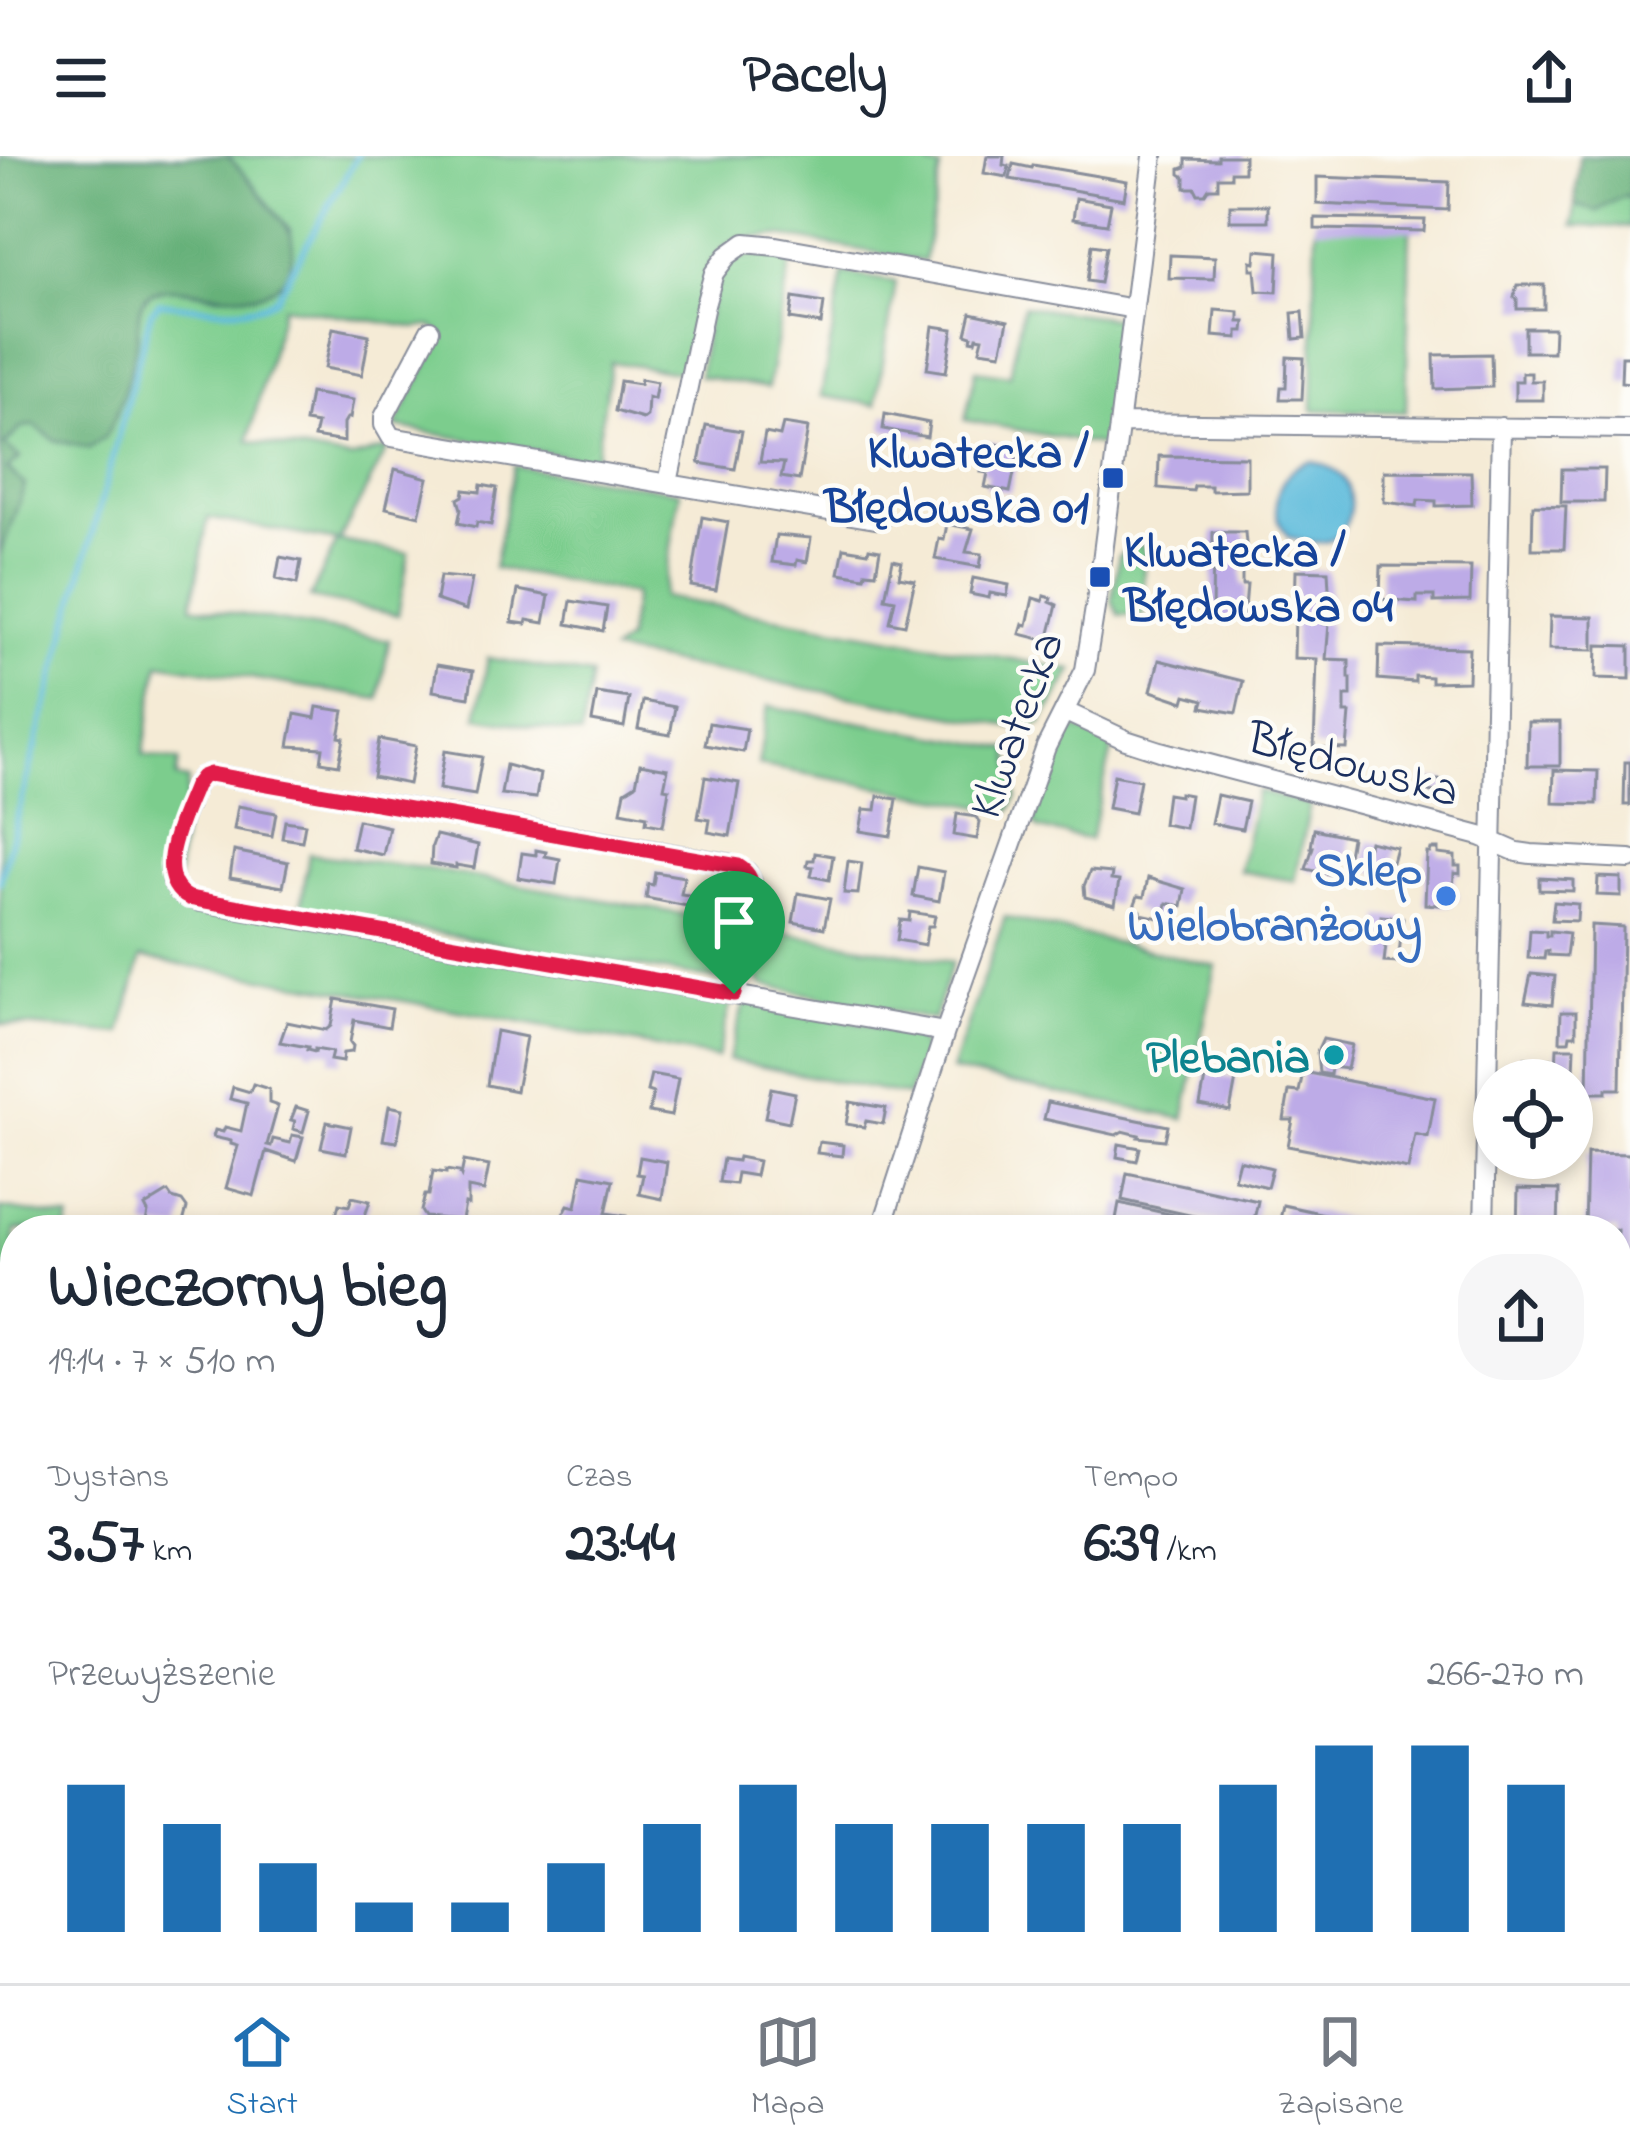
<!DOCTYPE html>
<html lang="pl">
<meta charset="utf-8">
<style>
:root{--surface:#fff;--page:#f6f6f7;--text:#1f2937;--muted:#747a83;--line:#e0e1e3;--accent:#1f6fb2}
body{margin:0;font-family:"Indie Flower",sans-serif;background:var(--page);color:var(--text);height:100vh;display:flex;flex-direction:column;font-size:45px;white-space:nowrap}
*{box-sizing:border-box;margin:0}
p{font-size:39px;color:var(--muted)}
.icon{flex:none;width:66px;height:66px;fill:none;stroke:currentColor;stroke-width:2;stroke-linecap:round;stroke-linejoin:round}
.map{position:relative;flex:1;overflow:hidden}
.side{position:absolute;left:0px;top:1059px;width:1632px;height:768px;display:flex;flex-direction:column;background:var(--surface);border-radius:48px 48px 0 0;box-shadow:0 6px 18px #0003}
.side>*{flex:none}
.fabs{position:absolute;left:1473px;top:903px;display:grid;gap:24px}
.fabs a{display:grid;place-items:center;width:120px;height:120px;border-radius:50%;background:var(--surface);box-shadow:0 6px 18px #0003;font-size:60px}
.pin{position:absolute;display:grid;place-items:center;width:102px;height:102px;color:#fff;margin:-123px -51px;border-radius:50% 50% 50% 0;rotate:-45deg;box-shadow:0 0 12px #0007}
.pin .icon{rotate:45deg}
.round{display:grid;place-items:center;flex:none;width:126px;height:126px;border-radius:48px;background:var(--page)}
.overview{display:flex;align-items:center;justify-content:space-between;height:204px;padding:0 48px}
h1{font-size:66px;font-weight:700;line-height:90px}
.stats{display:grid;grid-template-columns:repeat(3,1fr);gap:18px;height:204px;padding:12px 48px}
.stats div{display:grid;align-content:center}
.stats b{font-size:60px;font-weight:700}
.stats small{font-size:33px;font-weight:400}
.stats p{font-size:33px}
.chart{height:336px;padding:24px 48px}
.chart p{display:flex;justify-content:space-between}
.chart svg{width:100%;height:216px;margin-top:12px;stroke:var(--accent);stroke-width:6}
header{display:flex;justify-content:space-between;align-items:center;height:156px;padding:0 48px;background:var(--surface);font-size:54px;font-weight:700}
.dock{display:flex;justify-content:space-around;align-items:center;height:168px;border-top:3px solid var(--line);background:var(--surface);font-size:33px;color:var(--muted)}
.dock a{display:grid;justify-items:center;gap:6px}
.dock .active{color:var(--accent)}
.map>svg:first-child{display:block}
.built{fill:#efd0e6}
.green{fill:#7ccd8d;stroke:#4c7e76;stroke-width:3}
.forest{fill:#65b078;stroke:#40706b;stroke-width:3}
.water{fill:#5dbbdb;stroke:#3c759c;stroke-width:3}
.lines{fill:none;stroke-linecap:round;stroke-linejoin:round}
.stream{stroke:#5dbbdb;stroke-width:6}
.building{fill:#bdabe7}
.street-casing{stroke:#888d9a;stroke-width:22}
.street{stroke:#fff;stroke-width:18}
.route-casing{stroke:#fff;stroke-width:24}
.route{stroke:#e11d48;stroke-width:15}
.transit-dot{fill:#1a4fb4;stroke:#fdfcf7;stroke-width:4.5}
.shop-dot{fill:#3f7fe0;stroke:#fdfcf7;stroke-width:4.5}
.culture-dot{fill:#0f9aa8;stroke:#fdfcf7;stroke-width:4.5}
.labels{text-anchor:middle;stroke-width:9;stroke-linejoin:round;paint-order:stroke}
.transit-label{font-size:48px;font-weight:bold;fill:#164399;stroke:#fdfcf7;text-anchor:end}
.street-label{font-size:48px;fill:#1b2f5e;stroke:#fdfcf7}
.shop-label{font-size:48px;font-weight:bold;fill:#366cbe;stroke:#fdfcf7;text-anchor:end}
.culture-label{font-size:48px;font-weight:bold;fill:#0d838f;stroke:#fdfcf7;text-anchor:end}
</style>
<header><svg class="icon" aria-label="menu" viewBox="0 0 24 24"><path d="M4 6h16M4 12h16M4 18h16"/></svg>Pacely<svg class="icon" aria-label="share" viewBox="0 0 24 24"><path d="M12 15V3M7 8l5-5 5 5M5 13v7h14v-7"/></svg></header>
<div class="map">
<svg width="1630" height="1827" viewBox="0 0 1630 1827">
<rect width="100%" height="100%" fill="#fdfcf7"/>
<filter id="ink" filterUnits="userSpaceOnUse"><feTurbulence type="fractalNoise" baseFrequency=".00833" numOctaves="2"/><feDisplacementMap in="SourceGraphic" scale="24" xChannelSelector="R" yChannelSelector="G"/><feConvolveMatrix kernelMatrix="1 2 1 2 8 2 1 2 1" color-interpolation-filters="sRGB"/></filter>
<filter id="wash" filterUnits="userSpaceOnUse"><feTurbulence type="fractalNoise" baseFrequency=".004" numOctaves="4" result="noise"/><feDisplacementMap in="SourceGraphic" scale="48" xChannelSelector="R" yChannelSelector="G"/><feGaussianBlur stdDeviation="2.7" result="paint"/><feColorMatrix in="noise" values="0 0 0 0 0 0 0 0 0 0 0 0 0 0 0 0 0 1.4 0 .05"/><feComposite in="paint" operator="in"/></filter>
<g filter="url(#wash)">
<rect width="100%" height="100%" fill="#f5ebd6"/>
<!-- built -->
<path class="built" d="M48,1812H356L365,1814V1827H52Z
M690,1812H787L785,1827H773L689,1815Z"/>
<!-- green -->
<path class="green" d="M227,0H932L930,11L941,13L924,105L780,80L742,82L724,91L710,108L684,217L611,206L595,305L395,271L442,178L431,170L417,172L283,150L248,285L350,303L388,292L339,385L409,397L398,459L310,442L337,385L208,362L192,450L389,484L379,543L159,507L143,599L179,605L176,622L188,624L175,742L732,841L717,902L404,845L141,802L121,878L0,868V399L25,329L7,312L19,301L4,290L22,271L34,269L55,284L89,292L104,282L128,218L140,150L149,138L169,132L215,139H257L291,75Z
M1621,41H1630V71L1573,70L1575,49L1597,55Z
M1316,68L1410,72L1406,256L1313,254Z
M766,98L792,99L768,232L699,220C704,189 707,119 737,103C746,99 756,99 766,98Z
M843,117L896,126L876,249L821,240Z
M1023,150L1121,163L1104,290L965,264L976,214L1010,219Z
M514,310L680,335L663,441L1073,514L1041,568L1020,572L612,496L627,484L634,438L494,412Z
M1132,389L1144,390L1143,460L1119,459L1112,445L1119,400Z
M488,502L591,520L581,579L477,561Z
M768,550L1009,593L1017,640L1010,655L758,609Z
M1075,572L1111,584L1112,594L1090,684L1040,673L1033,666L1060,583Z
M1257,635L1310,649L1295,725L1239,715Z
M309,698L424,712L738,768L731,826L364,765L301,751Z
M1005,761L1216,810L1184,963L951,915Z
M754,771L952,806L934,864L763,829L752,816Z
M755,844L915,878L924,893L908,940L728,904L743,851Z
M0,1052L70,1063L67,1074H15V1812H48L52,1827H0Z
M356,1812H509L506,1827H438Z
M1075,1812H1294L1293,1827H1073Z"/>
<!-- forest -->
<path class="forest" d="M0,0H227C237,8 289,71 291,79C293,85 293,91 292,98C284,176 178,115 148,139C136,149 139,170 137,184C133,205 118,265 104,281C103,283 91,290 89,292L55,284L34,269L22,271L4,289L20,302L7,313L25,329L0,399Z
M1579,0H1630V41H1621L1597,55L1575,49Z"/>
<!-- water -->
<path class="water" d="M1311,305C1319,308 1332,311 1339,317C1357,334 1353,377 1328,385C1316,389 1300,383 1288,381C1285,375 1280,369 1278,362C1271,337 1286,311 1311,305Z"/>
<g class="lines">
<!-- stream -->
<path class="stream" d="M0,726L151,156L159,147C191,149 254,163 277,141L357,0"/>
</g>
<g id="blocks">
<!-- building -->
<path class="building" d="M987,0H1004L1003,9L1009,10L1007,21L984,17Z
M1218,0H1244V16H1231V21H1218V32H1209L1205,38H1198L1195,32H1185V21L1180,18V13L1186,11V3L1218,4Z
M1013,8L1032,12L1033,9L1127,25L1124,43L1010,23Z
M1317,21L1449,26L1448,54L1317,48Z
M1076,42L1111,48L1107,68L1073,63Z
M1230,49H1268V65H1230Z
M1315,62L1425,64L1424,75L1315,73Z
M1092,89L1106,91L1100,127L1087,125Z
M1256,94L1279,96L1277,136L1257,135L1255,113H1251V105L1255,106Z
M1170,99L1215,101L1214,123L1169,122Z
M1517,129H1544V153H1517V143L1514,141Z
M793,142L824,147L821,168L790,163Z
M1215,154L1239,156V166H1245L1244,175H1238V182L1213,180Z
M1303,156L1305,182L1294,183L1292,157Z
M971,157L1008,165L1001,197L980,194L983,182L977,181L976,185L971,184L972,180L966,178Z
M933,170L953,173L946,216L927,213Z
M333,172L369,179L362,219L325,212Z
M1525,172H1554L1553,196H1525Z
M1491,198L1492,231L1435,233L1434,199Z
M1622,200H1630V227L1621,226Z
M1287,201L1304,202L1302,243H1280L1281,231H1286Z
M1522,217H1531V225H1543V244H1515V225H1522Z
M641,223L657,226L654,243L648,241L647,260L643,263L615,255L620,225L640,228Z
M310,237L353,244L350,262H347L344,267V286L314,281L317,268L305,266Z
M885,258L929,267L927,281L883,273Z
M783,268L808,272L799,324L781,321L784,307L760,306L765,277L780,280Z
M706,269L742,275L735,313L699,307Z
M988,286L1019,293L1010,336L985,331L988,317L981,316Z
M1159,300L1247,301V334L1211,335V330H1194L1193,335L1158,332Z
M395,313L428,322L419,360L386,352Z
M1562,313H1605L1604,346H1561Z
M1384,315L1471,316L1472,349L1436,350V345L1418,344L1417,350L1384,346Z
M481,329L497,332L491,369L477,366L476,371L458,367L461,353L458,343L463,340L464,334L480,336Z
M1533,349L1566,350L1564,393H1532Z
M702,361L728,366L716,434L691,430Z
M947,368L973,373L966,396L982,398L980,411L935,403L939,383L944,384Z
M1213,376H1245L1248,411H1242V429H1247L1244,464L1212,463Z
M776,379L811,382L807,406L797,404L796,409L772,406Z
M844,392L868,396L869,392L880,394L876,417L866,416L865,421L839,417Z
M280,401L301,405L297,428L276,423Z
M893,404L902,406L899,421L915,424L905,469L890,466L895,444L885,442Z
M1381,410L1471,411L1470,445L1434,446V440H1417V446L1380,443Z
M1296,414L1328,415L1330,451L1324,450V468H1329L1326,503L1349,504V522H1351V540H1345V557H1350L1347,593L1314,592L1317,503L1294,502Z
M440,420L472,423L466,454L436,444Z
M973,422L1009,429L1007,440L990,437L989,442L970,438Z
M518,434L549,440L544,467L527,464L526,468L512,466Z
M1044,440L1051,442L1050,446L1057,449L1048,485L1020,478L1023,468L1027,469L1033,442L1043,445Z
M571,445L607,451L603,475L567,468Z
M1550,460L1593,461V494L1549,493Z
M1597,489L1630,490V523L1596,522Z
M1379,490L1469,492L1468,525L1431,526V521L1415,520V526L1378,523Z
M1159,504L1243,525L1236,557L1202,551L1204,544L1186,539L1184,546L1151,535Z
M437,509L473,515L469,541L433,535Z
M597,537L629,542L624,571L592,565Z
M643,545L675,551L670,579L638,573Z
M317,551L344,555L339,581L344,582L339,609L321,606L323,592L289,590L295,558L315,562Z
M1528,566H1560V610H1527Z
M709,567L747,573L743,596L705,589Z
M379,583L416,590L409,628L373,621Z
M445,595L482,601L475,639L439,633Z
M1625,606H1630V649H1624Z
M640,608L668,613L664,632L669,633L663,670L646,667L647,660L621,655L625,635L636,628Z
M506,609L540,618L536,642L501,638Z
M1554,614L1598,615L1597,648L1553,647Z
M1114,619L1140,624L1134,657L1108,652Z
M705,621L739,627L730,680L708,676L710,664L698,662Z
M1424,624H1445V635L1424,636Z
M1179,637L1190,639L1185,672L1163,668L1167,638L1179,640Z
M1217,639L1248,646L1242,673L1211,667Z
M878,640L897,643L891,680L860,675L864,653L876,654Z
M238,650L276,657L272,680L234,673Z
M957,658L977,661L980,666L977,683L954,679Z
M358,664L389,671L383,699L352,692Z
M285,665L305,668L302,685L282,682Z
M1314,673L1351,681L1348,699L1345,698L1343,721L1306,713L1313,691H1311Z
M436,679L478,689L474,712L456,709V712L431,708L432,690Z
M1369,685L1396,691L1388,721L1364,711Z
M1431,693H1438V698L1455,700V710H1460V718L1454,717L1453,736H1458V744L1452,743L1451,750L1425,748L1427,697H1430Z
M536,694L546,696L545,700L560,703L556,728L518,722L522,697L536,699Z
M234,695L288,706L283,731L230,722Z
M815,697L833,700L829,724L811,720L813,711L807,710L808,704H814Z
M848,705L862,707L858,738L844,737Z
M918,711L944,716L939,745L913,740Z
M1090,715L1112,717L1111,724L1119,725L1115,749L1085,741L1084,730Z
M655,716L684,721L681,738L694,740L692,751L646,742L648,728L653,729Z
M1598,721L1621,722V740L1597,739Z
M1148,722L1185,733L1182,750L1167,747L1164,763L1141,758V755L1133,753L1138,740L1144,741Z
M1539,722L1573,724V735L1539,734Z
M798,737L830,743L824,772L793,766Z
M1554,746L1578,748L1577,765L1552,764Z
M910,756L935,760L933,770H928L925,789L897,784L900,764L909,765Z
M1381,760L1403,762L1398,807L1384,806L1387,780L1379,779Z
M1591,769L1623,771L1620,933H1606V937H1588Z
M1530,774L1546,775V780H1550V775L1569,777L1566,800L1548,799V795H1545L1544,803L1528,802Z
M1531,818L1555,820L1552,849L1525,846Z
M336,843L392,853L389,871L354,864L350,886L353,890L352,896L343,897L342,906L330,904L332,896L315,893V896L307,894L308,891L280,886L287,866L326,874L331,870Z
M1561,856H1576V879H1570L1569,885H1560Z
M496,875L526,881L516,935L487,929Z
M1323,883L1352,889L1347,913L1331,911L1330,919L1319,917L1317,896Z
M1557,892H1575L1574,915L1556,914Z
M1524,902L1551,903L1550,924H1524Z
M1303,916L1435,942L1428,981L1415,978L1408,1013L1288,990L1293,964H1284L1289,935L1299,936Z
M1206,917L1236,923L1230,955L1200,949Z
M651,918L678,923L671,960L649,956L653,937L647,935Z
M253,928L269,933V947L278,950L267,989L271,990L273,983L290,987L292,979L303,981L296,1005L266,995L254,1040L226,1032L238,990L231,988V985L213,981L215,974L223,976L225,971L241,975L247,947L230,943L233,931L250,936Z
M771,932L795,937L789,966L765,961Z
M850,946L886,952L883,968L866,965L864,971L846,968Z
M1048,946L1168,970L1165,984L1138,981L1139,979L1123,975L1116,979L1044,963Z
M389,950L403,953L397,986L383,984Z
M296,951L309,955L303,976L293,973L295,965L291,964Z
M327,966L351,971L346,997L321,992Z
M819,986L843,989L842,1000L817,997Z
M1119,988L1140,992L1137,1005L1117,1001Z
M1587,997L1630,998V1161L1617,1160V1074H1585Z
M640,1001L667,1006L662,1043L639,1038L643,1019L637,1018Z
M738,1001L758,1005L755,1020L737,1017L735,1028L719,1026L723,1003L737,1005Z
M1239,1004L1272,1012L1267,1031L1234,1023Z
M464,1005L489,1010L484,1035L468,1032V1049L465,1048L462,1064L425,1061L421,1055L425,1039H429L433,1015L446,1017V1014L459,1016L461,1020Z
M1127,1017L1258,1045L1252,1073L1122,1044Z
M582,1018L613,1024L606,1057L626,1060L623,1074H562L561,1062L568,1049L576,1051Z
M1518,1033L1559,1034L1558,1074H1517Z
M168,1036L172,1042L182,1045L187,1052L181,1074L145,1071L148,1056L145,1050Z
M352,1041L370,1045L360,1074H337L338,1068L334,1067L339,1048L349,1050Z
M1119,1047L1233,1072V1074H1114Z
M1283,1049L1389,1072L1388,1074H1278Z
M1617,1175H1630V1199H1617Z
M1617,1461H1630V1503H1617Z
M1617,1559H1629L1630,1590L1617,1591Z
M522,1812H543L541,1823L551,1827H519Z
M945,1812H977L976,1817L966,1815L963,1827H943Z
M1029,1812H1065L1063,1827H1027Z
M1531,1812H1549V1816L1562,1817V1827H1529Z"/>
</g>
</g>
<g filter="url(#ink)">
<use href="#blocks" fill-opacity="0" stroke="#888d9a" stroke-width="3"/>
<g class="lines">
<!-- street casing -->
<g class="street-casing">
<path id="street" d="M430,174L384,261V269L391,281L881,364
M1120,267L1630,273
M668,327L705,149L714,117L727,100L745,87L776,90L1134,153
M1064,555L1126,584L1160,595L1480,680L1517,696L1531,698L1630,703
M734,839L752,726L747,716L727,707L210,618L202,621L195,630C186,654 159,710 176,732C182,741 191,743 201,746L945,876
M881,1074L945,876L1046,591L1085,514L1100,421L1153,0
M1484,1074L1501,271
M1617,1223H1630
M1617,1526H1630
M1617,1730L1630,1729
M666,1827L671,1812
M1467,1827L1468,1812"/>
</g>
<!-- street -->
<use href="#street" class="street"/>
</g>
</g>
<g class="lines" filter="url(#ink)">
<!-- route casing -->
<g class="route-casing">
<path id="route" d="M210,618L738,710C751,718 752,725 752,740L734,838L189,742C150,722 183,661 195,630L202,621Z"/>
</g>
<!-- route -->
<use href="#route" class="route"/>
</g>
<!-- markers -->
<g class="transit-dot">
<rect x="1101" y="310" width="24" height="24" rx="6"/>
<rect x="1088" y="409" width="24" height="24" rx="6"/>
</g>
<circle class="shop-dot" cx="1446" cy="740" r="12"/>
<circle class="culture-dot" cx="1334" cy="899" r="12"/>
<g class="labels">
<!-- transit labels -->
<g class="transit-label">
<text x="1089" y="311">Klwatecka /<tspan x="1089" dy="55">Błędowska 01</tspan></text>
<text x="1124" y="410" text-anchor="start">Klwatecka /<tspan x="1124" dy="55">Błędowska 04</tspan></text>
</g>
<!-- street labels -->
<g class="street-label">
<text transform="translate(1014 568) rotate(-70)" y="17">Klwatecka</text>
<text transform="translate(1354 606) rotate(15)" y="17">Błędowska</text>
</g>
<!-- shop labels -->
<g class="shop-label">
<text x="1422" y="729">Sklep<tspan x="1422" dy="55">Wielobranżowy</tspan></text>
</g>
<!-- culture labels -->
<g class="culture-label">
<text x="1310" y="916">Plebania</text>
</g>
</g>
</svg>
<div class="fabs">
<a><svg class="icon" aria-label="locate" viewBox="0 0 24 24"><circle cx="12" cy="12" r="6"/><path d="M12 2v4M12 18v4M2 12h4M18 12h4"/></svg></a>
</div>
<div class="pin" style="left:734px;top:838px;background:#1e9e55"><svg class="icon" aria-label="arrive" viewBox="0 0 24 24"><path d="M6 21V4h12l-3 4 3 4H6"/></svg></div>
<section class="side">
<div class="overview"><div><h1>Wieczorny bieg</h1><p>19:14 · 7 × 510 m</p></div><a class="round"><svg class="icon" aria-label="share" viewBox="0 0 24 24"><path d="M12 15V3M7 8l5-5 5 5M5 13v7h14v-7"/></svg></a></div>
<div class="stats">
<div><p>Dystans</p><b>3.57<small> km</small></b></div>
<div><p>Czas</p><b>23:44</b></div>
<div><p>Tempo</p><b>6:39<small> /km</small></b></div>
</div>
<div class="chart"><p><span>Przewyższenie</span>266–270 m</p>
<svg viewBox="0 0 160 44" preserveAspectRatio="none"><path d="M5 44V14M15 44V22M25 44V30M35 44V38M45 44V38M55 44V30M65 44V22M75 44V14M85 44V22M95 44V22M105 44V22M115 44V22M125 44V14M135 44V6M145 44V6M155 44V14"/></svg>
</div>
</section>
</div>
<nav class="dock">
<a class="active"><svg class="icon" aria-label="home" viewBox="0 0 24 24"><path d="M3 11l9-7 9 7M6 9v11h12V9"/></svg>Start</a>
<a><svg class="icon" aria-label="map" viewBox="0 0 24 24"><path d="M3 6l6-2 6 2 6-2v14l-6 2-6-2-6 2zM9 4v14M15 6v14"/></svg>Mapa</a>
<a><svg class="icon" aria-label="saved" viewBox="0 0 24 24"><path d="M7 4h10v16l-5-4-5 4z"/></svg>Zapisane</a>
</nav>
